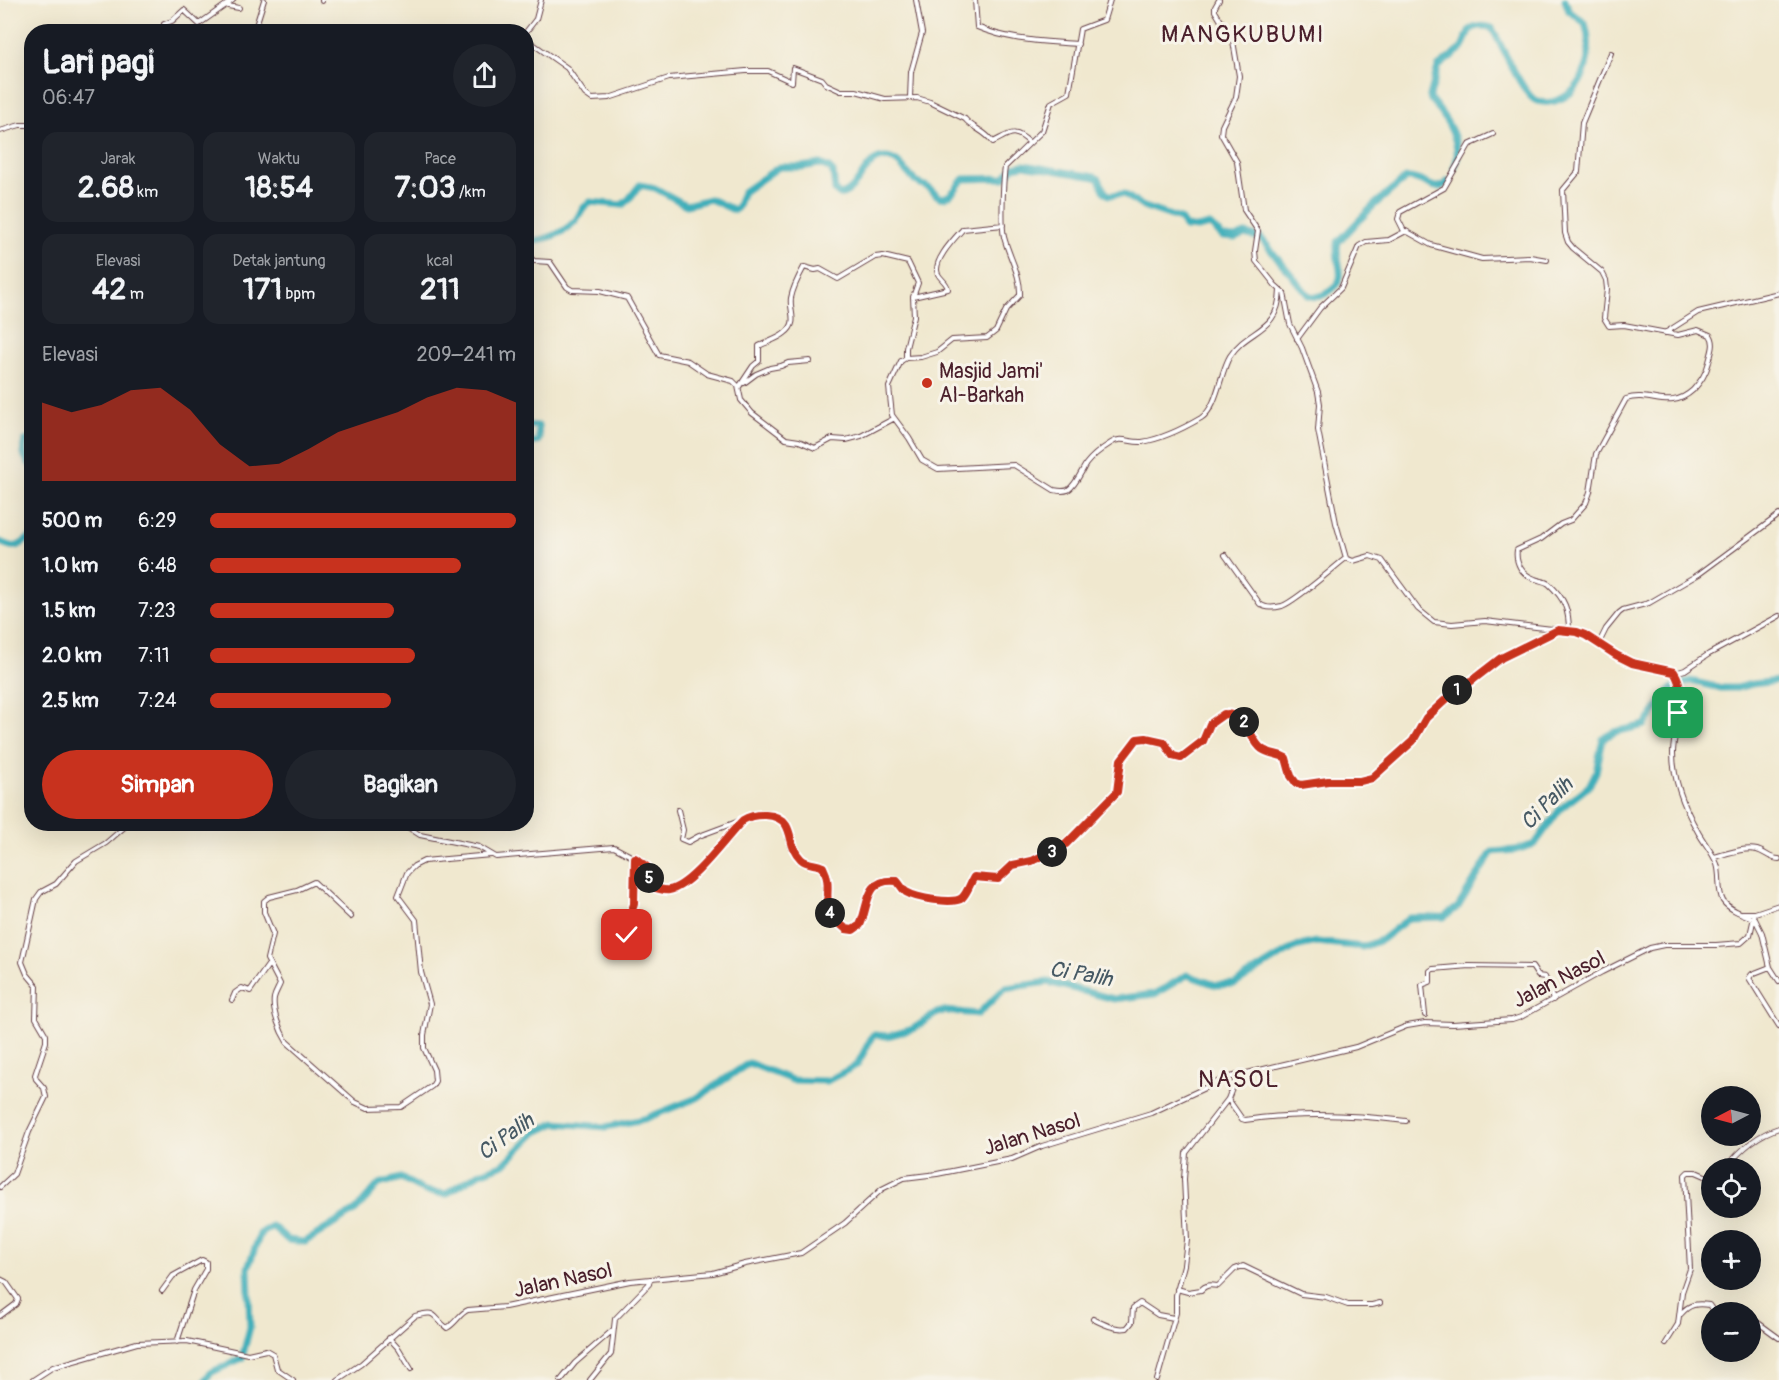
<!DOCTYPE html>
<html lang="id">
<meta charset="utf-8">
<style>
:root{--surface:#171b24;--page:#20242c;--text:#f1f3f6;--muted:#9ea1a6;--accent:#c8321e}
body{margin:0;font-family:Pangolin,sans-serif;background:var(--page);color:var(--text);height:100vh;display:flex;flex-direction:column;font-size:22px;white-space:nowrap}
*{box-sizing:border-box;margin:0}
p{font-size:20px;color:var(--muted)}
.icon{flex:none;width:33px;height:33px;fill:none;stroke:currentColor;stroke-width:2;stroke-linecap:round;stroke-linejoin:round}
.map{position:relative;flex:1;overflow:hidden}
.sheet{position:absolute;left:24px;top:24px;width:510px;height:807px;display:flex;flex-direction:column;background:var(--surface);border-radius:24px;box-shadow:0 6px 24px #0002}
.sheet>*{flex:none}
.needle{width:39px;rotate:264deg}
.controls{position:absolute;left:1701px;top:1086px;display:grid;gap:12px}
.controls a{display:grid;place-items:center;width:60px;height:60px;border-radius:50%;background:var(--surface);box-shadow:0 6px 24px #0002;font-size:30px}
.pin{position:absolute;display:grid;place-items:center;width:51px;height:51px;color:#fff;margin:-26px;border-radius:12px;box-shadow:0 3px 9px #0006}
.km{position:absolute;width:30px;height:30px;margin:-15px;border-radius:50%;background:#222;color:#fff;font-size:16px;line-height:30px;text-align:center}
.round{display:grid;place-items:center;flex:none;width:63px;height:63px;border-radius:32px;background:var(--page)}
.summary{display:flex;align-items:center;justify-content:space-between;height:102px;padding:0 18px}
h1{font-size:33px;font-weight:800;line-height:45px}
.stats{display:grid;grid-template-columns:repeat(3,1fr);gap:9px;height:102px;padding:6px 18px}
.stats div{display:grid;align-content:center;border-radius:15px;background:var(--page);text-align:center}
.stats b{font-size:30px;font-weight:800}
.stats small{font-size:16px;font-weight:400}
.stats p{font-size:16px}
.chart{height:168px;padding:12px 18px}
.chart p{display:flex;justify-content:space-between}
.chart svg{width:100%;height:108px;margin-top:6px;fill:var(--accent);opacity:.7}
.cta{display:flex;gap:12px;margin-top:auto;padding:12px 18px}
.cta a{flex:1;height:69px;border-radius:36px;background:var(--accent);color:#fff;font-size:24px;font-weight:800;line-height:69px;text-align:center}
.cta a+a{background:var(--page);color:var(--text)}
ul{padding:0 18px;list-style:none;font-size:20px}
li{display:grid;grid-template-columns:96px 72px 1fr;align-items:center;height:45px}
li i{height:15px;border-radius:8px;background:var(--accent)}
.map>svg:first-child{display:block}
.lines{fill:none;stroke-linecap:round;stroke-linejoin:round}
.river{stroke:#40afba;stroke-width:7}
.street-casing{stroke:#633d44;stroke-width:6}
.street{stroke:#fff;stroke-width:4}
.route-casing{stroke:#fff;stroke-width:12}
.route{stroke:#c8321e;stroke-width:8}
.poi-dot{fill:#c8321e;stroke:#f7f3e8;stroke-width:2}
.labels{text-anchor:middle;stroke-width:6;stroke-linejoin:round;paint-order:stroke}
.poi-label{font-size:21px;fill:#4a1f2b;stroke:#f7f3e8;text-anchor:start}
.street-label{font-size:21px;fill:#4a1f2b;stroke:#f7f3e8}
.water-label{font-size:22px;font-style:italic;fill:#465964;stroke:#f7f3e8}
.quarter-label{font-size:24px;letter-spacing:1.5px;fill:#4a1f2b;stroke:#f7f3e8}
</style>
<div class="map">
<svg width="1779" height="1380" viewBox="0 0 1779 1380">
<rect width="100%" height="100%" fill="#f7f3e8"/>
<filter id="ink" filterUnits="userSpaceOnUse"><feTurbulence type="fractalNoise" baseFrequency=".0167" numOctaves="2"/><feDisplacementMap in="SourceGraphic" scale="12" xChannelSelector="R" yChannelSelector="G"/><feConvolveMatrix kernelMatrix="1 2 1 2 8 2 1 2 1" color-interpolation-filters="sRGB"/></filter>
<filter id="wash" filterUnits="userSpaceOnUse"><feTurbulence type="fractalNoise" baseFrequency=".008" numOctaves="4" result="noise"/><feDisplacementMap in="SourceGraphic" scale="24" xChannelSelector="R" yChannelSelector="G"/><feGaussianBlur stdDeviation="1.35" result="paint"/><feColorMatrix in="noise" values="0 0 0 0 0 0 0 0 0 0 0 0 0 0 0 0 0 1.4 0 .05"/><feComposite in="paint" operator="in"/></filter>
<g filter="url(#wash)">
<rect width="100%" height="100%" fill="#f0e8cf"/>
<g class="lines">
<!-- river -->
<path class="river" d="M1454,168C1465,146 1446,117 1431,100L1430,96L1438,67L1462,48L1469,31C1475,26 1484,25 1492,28C1500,43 1523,94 1535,100C1542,103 1551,103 1558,100C1588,89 1593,50 1585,23L1569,11L1565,0
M526,243C545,239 561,236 575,221C581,214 581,207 590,202L622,205L629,199L640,185L655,188L686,205L710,199L734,210L737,208L743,192L779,167H801L820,164L829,168L833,172L835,191L840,195C861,190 863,159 884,158C900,157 906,175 917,182C921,185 925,185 929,188C935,193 940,201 948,196C955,192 958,184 964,179L1004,178L1014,167L1024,165L1095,177L1099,179L1105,192L1109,195L1124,194L1142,206L1180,219L1185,227L1197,228L1210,225L1223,237L1235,238L1245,234L1261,238L1308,295C1315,298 1320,297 1327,293C1353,278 1332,262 1338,242L1374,205L1406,178C1425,176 1435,197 1448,181
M526,425L538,426L539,439L537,442L526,443
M32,438L25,441C21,452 25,459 32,467
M0,542C16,550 18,547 32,536
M206,1380L210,1373L242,1358L250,1327L248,1268L260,1234L272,1226L288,1240L305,1242L356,1210L379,1184L401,1178L425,1191L446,1194L478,1174L504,1164L536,1132L555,1123L606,1127L644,1119L697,1098L749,1063L792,1080L827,1081L857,1065L873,1035L888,1036L913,1029L937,1013L945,1011L978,1014L1005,988L1048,982L1114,999L1155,994L1187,975L1216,985L1235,984L1295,947L1317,942L1363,947L1381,940L1409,918L1444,917L1458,907L1492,852L1516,850L1535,844L1560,809L1589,786L1596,772L1603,738L1615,732L1645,725L1671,689L1690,681L1721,688H1736L1752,684L1779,681"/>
</g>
</g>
<g filter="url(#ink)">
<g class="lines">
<!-- street casing -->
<g class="street-casing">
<path id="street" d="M322,0V1
M975,0L977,27C1010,41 1043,41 1078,44
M1110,0L1104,20L1080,29L1069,93L1051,103L1042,131L1005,167C1003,181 1001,224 1004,237C1009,257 1021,275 1020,295L1006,310L996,331L987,338L952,340L937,352L921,357L906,358L901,361L889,387L892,415L909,438L922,460L938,469L1014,465L1054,490C1059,491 1063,492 1068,490C1076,485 1081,472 1086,464C1092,456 1103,448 1111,443C1121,436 1130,443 1142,442C1161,439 1184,428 1201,418C1218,407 1220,372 1230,356C1248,328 1279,333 1280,290
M1219,0L1215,7V11L1233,41L1239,76L1236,97L1222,126L1221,134L1237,162L1244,210L1258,231L1255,251L1256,261L1275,285L1284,293L1290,324L1302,348L1318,392L1320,404L1318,430L1336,523L1346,558L1353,561L1370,556L1382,560L1418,609L1434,622L1452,624L1485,621L1577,632L1596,641L1624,660L1674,672C1690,693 1673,729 1673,753C1673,781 1685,809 1698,832C1704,843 1713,853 1717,864C1721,876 1717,890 1723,901C1729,910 1745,915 1755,919
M228,6L239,8
M164,24L172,21L184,10L199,24L233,0
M254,32L264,0
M526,32L536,19L541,0
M526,39L567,68L585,94L592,99L609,98L669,78L746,71H768L792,82L793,68L822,79L826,84L841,91H856L885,99L917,98L930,102L965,119C972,128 984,130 993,142C1010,134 1014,127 1030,143
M910,98L911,72L922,33L916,0
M0,131L20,125H32
M1404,231L1398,219L1400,212L1444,188L1469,145L1493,134
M526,254L534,261L550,262L567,287L572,290L600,291L627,298L659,355L688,361L707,374L733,381L738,386L741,400L752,413L786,439L799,441L815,448L832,439L846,440L861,436L893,419
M913,297L948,289C947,282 941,280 938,274C932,261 955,238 963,229L1003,225
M1665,333L1698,312L1779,293
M1297,339L1320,308L1341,288L1359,246L1366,242L1389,240L1406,231L1431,245L1482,259L1530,257L1547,260
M744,383L756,374L770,368L781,366L788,363L810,361
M739,387L753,366L759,361V346C767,342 778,339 785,333C799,322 789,312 791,298C793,287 799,276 804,267L815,270L820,269L838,279L875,257L883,256L908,262L918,283L913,297L914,316L906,348V358
M1225,555L1260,604C1266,609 1274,608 1282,606C1296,601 1332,569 1346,558
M1569,631C1569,610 1565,599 1549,584C1545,581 1540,581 1535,579C1522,575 1515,563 1517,550L1541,539L1561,524L1571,520L1586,503L1590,492L1596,454L1626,399C1651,391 1669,412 1693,390C1701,381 1706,374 1709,362C1711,353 1716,343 1710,335L1698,330L1678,335L1624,325L1609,326L1604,318L1607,289L1606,280L1602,272L1573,248L1568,242L1565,233L1563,190L1578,172L1582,123L1611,53
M1599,643L1606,629L1619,613L1623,610L1649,603L1699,574L1779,515
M1675,673L1685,670L1709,654L1779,616
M678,810L683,830L681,839L688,842L699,836L742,820
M403,824L420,835L479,847L496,857L614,847L644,863L648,869L650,887L668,890L689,879L743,820C756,812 774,814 785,824L792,848L802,860L823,866C832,886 820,902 837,920C842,926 845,929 853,930C870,921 859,894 880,883C883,882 890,880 894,880C901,881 902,889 908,892C918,898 953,906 962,897C968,892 970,883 974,877L998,879L1013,865L1032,861L1066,844L1117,792L1121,760L1139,738H1146L1164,742L1173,756L1181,758C1189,755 1198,747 1203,740C1212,728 1209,716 1228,714L1246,724L1262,749L1286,758L1291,776L1296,783L1301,785L1328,781H1360L1372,778L1413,741L1426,718L1455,691L1470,682L1501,658L1558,630
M1714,857C1726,854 1744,847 1757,850C1765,852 1770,859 1779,859
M1742,913H1755L1779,905
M351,917L314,882L297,890L269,897L264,901V912L273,934L267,959L280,984C278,989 275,993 274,998C272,1011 280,1031 287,1042L355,1102L368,1108L401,1107L432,1086L435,1081L434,1070L424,1048V1035L430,1004L421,972L416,920L398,896L407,873L414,866L424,861L491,855
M1755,919L1762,933L1770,967L1779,981
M631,948L626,930L634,904L635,859
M1770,967L1752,974L1749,978L1779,1026
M232,1000L235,993L242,988L250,991L269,964
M1425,1015L1422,985L1430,982V971L1433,969L1469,966L1532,967L1538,976L1545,977L1553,1000
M1228,1099L1242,1119L1245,1120C1299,1112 1352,1114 1406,1121
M1726,1168C1740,1150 1756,1135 1779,1128
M0,1187L14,1174L29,1132L46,1097L44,1088L36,1079L35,1075L46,1042V1035L36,1018L37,986L27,974L22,962L36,899L41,892L56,884L76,861L106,843L128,824
M0,1279L6,1282L18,1299L16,1304L0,1316
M1177,1289L1188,1292L1201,1290C1206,1284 1211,1285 1218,1286L1235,1269L1243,1266L1301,1294L1326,1297L1348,1305H1372L1380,1303
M162,1291L173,1276L202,1260L206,1262V1269L194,1290L177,1342
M1681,1314C1689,1304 1697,1303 1709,1305L1714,1312
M1093,1319C1103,1324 1115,1330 1127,1328L1132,1322L1133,1308L1140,1303L1158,1315L1174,1318
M1750,1325L1757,1322L1779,1338
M389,1338L399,1349L411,1369
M1666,1343L1678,1324L1682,1292L1690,1269L1685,1175L1688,1172H1696L1712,1179
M33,1380L53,1367L137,1343L187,1341L248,1354L266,1350L273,1354L277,1369L293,1380
M337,1380L361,1364L415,1316C438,1309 432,1317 447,1328C456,1323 460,1313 468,1310L505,1307L630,1281L713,1273L745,1264L801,1253L845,1223L882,1189L904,1178L937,1174L1012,1159L1042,1146L1151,1113L1226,1078L1356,1047L1407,1026L1425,1023L1453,1024L1512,1020L1521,1017L1602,972L1650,948L1664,945H1716L1741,943L1750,935L1755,913
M561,1380L575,1363L613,1330
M590,1380L611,1354L615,1319L649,1284L650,1279
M1157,1380L1176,1313V1295L1184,1265L1187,1240L1184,1179L1186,1153L1228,1099L1237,1076"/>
</g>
<!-- street -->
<use href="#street" class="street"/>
</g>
</g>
<g class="lines" filter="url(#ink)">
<!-- route casing -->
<g class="route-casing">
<path id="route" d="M627,935V926L634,904L635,858L647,867L650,886C656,888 663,891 669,890C692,886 726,837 743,820C754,813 778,812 786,825C793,837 789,847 801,859C807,865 816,863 823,867C836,892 814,904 846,929L853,930L860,925C869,907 864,877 897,881C900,884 902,889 906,892C916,898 953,905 962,898C968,892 970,883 974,877L998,879L1013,865L1032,861L1066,844L1117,792L1121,760L1137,739L1146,738L1164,742L1173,756L1181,758L1203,741L1210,724L1224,714C1251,714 1248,739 1262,749C1269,754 1279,754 1286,758L1291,776L1296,783L1301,785L1328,781H1360L1372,778L1413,741L1426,718L1455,691L1470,682L1501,658L1558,630L1577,632L1585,635L1616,655L1632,663L1674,672C1682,684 1682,700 1678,713"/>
</g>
<!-- route -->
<use href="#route" class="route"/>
</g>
<!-- markers -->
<circle class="poi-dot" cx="927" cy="383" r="6"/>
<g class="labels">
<!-- poi labels -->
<g class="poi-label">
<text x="939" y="378">Masjid Jami'<tspan x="939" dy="24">Al-Barkah</tspan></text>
</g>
<!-- street labels -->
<g class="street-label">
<text transform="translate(1559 979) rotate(-27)" y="7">Jalan Nasol</text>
<text transform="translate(1032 1134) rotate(-17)" y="7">Jalan Nasol</text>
<text transform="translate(563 1280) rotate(-12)" y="7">Jalan Nasol</text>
</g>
<!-- water labels -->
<g class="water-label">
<text transform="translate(1546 803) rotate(-45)" y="8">Ci Palih</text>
<text transform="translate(1081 973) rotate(10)" y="8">Ci Palih</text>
<text transform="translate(505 1136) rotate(-36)" y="8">Ci Palih</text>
</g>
<!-- quarter labels -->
<g class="quarter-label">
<text x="1243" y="42">MANGKUBUMI</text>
<text x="1239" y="1087">NASOL</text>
</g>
</g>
</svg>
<div class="controls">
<a><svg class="needle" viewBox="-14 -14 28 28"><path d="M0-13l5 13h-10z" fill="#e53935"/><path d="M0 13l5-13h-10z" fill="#9ea1a6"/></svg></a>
<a><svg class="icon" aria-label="locate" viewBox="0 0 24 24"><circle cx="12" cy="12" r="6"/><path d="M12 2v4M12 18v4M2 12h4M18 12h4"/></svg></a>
<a>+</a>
<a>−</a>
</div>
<div class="pin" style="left:1678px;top:713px;background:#1e9e55"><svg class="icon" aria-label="arrive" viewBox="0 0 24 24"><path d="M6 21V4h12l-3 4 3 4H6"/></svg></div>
<div class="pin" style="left:627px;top:935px;background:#d93025"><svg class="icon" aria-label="check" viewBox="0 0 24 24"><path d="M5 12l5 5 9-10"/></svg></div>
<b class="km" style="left:1457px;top:690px">1</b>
<b class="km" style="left:1244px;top:722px">2</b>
<b class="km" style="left:1052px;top:852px">3</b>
<b class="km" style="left:830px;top:913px">4</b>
<b class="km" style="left:649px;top:878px">5</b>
<section class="sheet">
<div class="summary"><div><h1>Lari pagi</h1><p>06:47</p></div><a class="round"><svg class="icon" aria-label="share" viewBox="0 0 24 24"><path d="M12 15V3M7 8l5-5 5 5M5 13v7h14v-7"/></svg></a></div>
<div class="stats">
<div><p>Jarak</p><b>2.68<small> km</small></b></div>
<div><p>Waktu</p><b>18:54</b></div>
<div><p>Pace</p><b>7:03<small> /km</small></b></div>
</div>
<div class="stats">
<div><p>Elevasi</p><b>42<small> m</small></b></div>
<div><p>Detak jantung</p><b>171<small> bpm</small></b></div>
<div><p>kcal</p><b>211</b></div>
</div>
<div class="chart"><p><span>Elevasi</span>209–241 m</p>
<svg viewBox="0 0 160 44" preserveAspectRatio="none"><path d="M0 44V12L10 16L20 13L30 7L40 6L50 15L60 29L70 38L80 37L90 31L100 24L110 20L120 16L130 10L140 6L150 7L160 12V44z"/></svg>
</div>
<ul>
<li><b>500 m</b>6:29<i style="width:100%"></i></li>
<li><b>1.0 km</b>6:48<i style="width:82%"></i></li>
<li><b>1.5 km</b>7:23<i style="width:60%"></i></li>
<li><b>2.0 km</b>7:11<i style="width:67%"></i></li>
<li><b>2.5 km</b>7:24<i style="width:59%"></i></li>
</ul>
<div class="cta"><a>Simpan</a><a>Bagikan</a></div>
</section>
</div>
